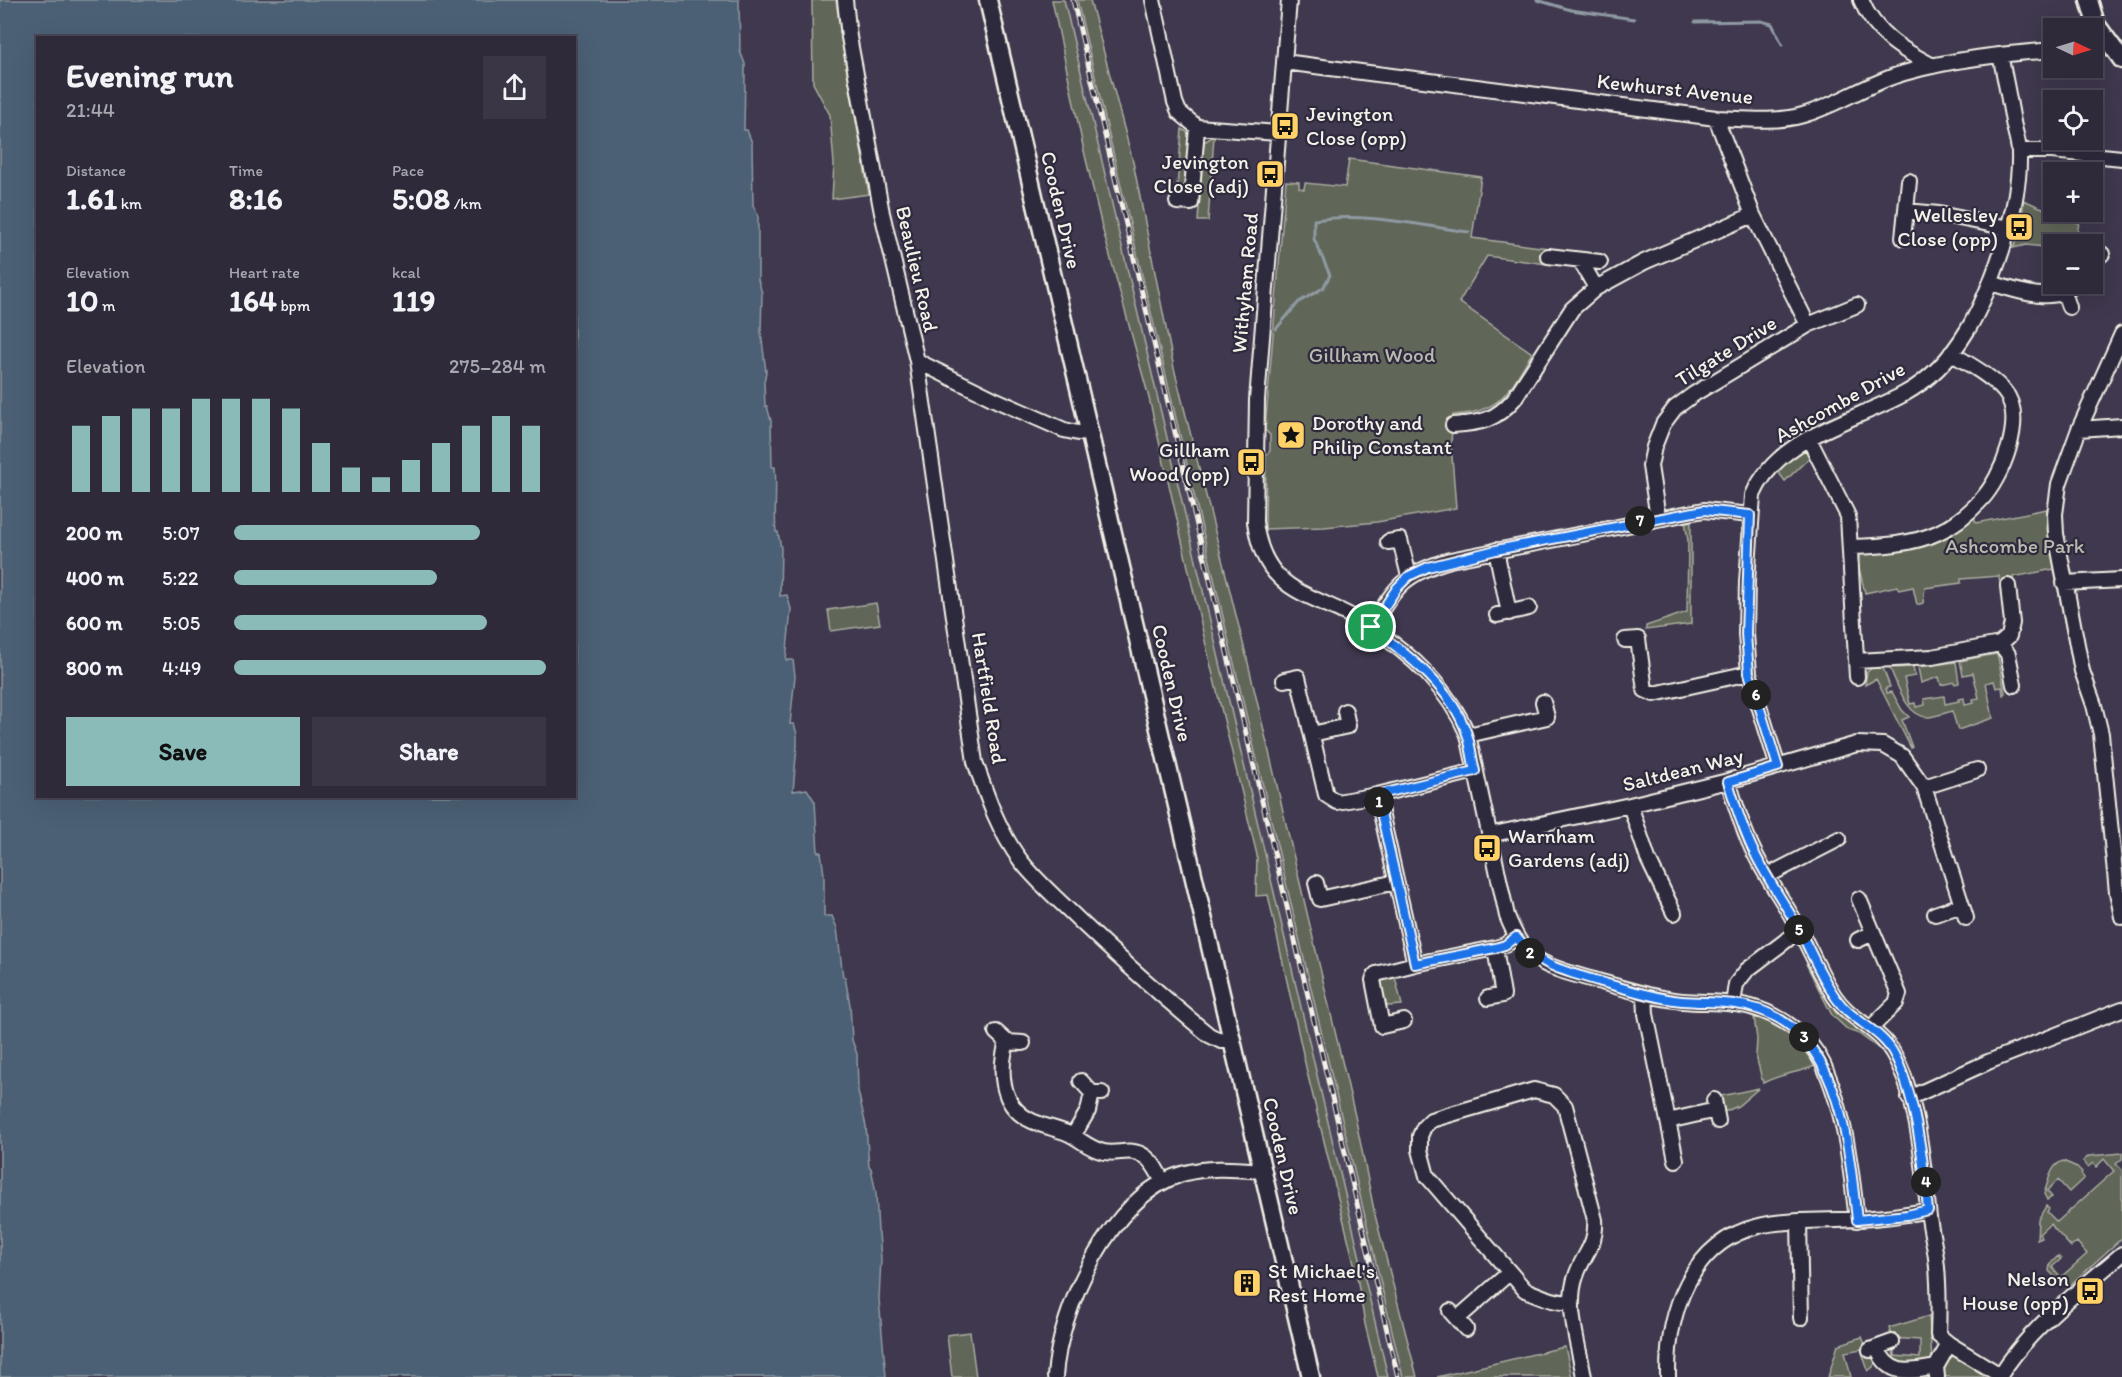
<!DOCTYPE html>
<meta charset="utf-8">
<style>
:root{--surface:#2f2a3a;--page:#3b3645;--text:#f1f3f6;--muted:#a7a7af;--line:#4a4654;--accent:#8bbbb9}
body{margin:0;font-family:Itim,sans-serif;background:var(--page);color:var(--text);height:100vh;display:flex;flex-direction:column;font-size:22px;white-space:nowrap}
*{box-sizing:border-box;margin:0}
p{font-size:20px;color:var(--muted)}
.icon{flex:none;width:33px;height:33px;fill:none;stroke:currentColor;stroke-width:2;stroke-linecap:round;stroke-linejoin:round}
.map{position:relative;flex:1;overflow:hidden}
.panel{position:absolute;left:36px;top:36px;width:540px;height:762px;display:flex;flex-direction:column;background:var(--surface);border-radius:0px;box-shadow:0 6px 24px #0002,0 0 0 2px var(--line)}
.panel>*{flex:none}
.needle{width:39px;rotate:94deg}
.controls{position:absolute;left:2043px;top:18px;display:grid;gap:12px}
.controls a{display:grid;place-items:center;width:60px;height:60px;border-radius:0px;background:var(--surface);box-shadow:0 6px 24px #0002,0 0 0 2px var(--line);font-size:30px}
.pin{position:absolute;display:grid;place-items:center;width:51px;height:51px;color:#fff;margin:-26px;border:3px solid #fff;border-radius:50%;box-shadow:0 2px 6px #0007}
.km{position:absolute;width:30px;height:30px;margin:-15px;border-radius:50%;background:#222;color:#fff;font-size:16px;line-height:30px;text-align:center}
.round{display:grid;place-items:center;flex:none;width:63px;height:63px;border-radius:0px;background:var(--page)}
.headline{display:flex;align-items:center;justify-content:space-between;height:102px;padding:0 30px}
h1{font-size:33px;font-weight:700;line-height:45px}
.metrics{display:grid;grid-template-columns:repeat(3,1fr);gap:9px;height:102px;padding:6px 30px}
.metrics div{display:grid;align-content:center}
.metrics b{font-size:30px;font-weight:700}
.metrics small{font-size:16px;font-weight:400}
.metrics p{font-size:16px}
.chart{height:168px;padding:12px 30px}
.chart p{display:flex;justify-content:space-between}
.chart svg{width:100%;height:108px;margin-top:6px;stroke:var(--accent);stroke-width:6}
.primary-button{display:flex;gap:12px;margin-top:auto;padding:12px 30px}
.primary-button a{flex:1;height:69px;border-radius:0px;background:var(--accent);color:#111;font-size:24px;font-weight:700;line-height:69px;text-align:center}
.primary-button a+a{background:var(--page);color:var(--text)}
ul{padding:0 30px;list-style:none;font-size:20px}
li{display:grid;grid-template-columns:96px 72px 1fr;align-items:center;height:45px}
li i{height:15px;border-radius:8px;background:var(--accent)}
.map>svg:first-child{display:block}
.built{fill:#4d465d}
.green{fill:#616658;stroke:#aaaca0;stroke-width:1.5}
.water{fill:#4b6075;stroke:#8f9aa3;stroke-width:1.5;fill-rule:evenodd}
.lines{fill:none;stroke-linecap:round;stroke-linejoin:round}
.stream{stroke:#8f9aa3;stroke-width:3}
.minor-casing{stroke:#f4f1e8;stroke-width:18}
.major-casing{stroke:#f4f1e8;stroke-width:21}
.minor{stroke:#2f2a3d;stroke-width:14}
.major{stroke:#2f2a3d;stroke-width:16}
.rail-casing{stroke:#f4f1e8;stroke-width:5}
.rail{stroke:#2f2a3d;stroke-width:3;stroke-dasharray:9;stroke-linecap:butt}
.route-casing{stroke:#fff;stroke-width:12}
.route{stroke:#1a73e8;stroke-width:8}
.labels{text-anchor:middle;stroke-width:4.5;stroke-linejoin:round;paint-order:stroke}
.street-label{font-size:21px;fill:#f4f1e8;stroke:#2f2a3d}
.poi-label{font-size:21px;fill:#f4f1e8;stroke:#2f2a3d;text-anchor:start}
.park-label{font-size:21px;fill:#b9b9ae;stroke:#2f2a3d}
</style>
<div class="map">
<svg width="2122" height="1377" viewBox="0 0 2122 1377">
<rect width="100%" height="100%" fill="#3f384e"/>
<filter id="ink" filterUnits="userSpaceOnUse"><feTurbulence type="fractalNoise" baseFrequency=".0167" numOctaves="2"/><feDisplacementMap in="SourceGraphic" scale="12" xChannelSelector="R" yChannelSelector="G"/><feConvolveMatrix kernelMatrix="1 2 1 2 8 2 1 2 1" color-interpolation-filters="sRGB"/></filter>
<g filter="url(#ink)">
<!-- built -->
<path class="built" d="M1052,0H1090L1128,143L1143,208L1174,368L1248,663L1355,1116L1375,1215L1417,1377H1378L1365,1324L1356,1271L1307,1072L1268,895L1256,896L1257,855L1212,671L1149,398L1102,227L1084,151Z"/>
<!-- green -->
<path class="green" d="M812,0H836L841,38L869,194L832,199L834,164L830,115L813,83Z
M1052,0H1064L1388,1377H1378L1365,1324L1356,1271L1307,1072L1268,895L1256,896L1257,855L1212,671L1149,398L1102,227L1084,151Z
M1077,0H1090L1133,162L1174,368L1248,663L1355,1116L1375,1215L1417,1377H1403Z
M1182,129L1192,135L1188,188L1177,187Z
M1214,136L1208,221H1198L1204,142Z
M1349,159L1481,177L1472,238L1548,248L1546,264L1487,256L1459,302L1532,353C1508,391 1503,412 1453,415L1451,444L1456,508L1377,522L1324,527L1265,529L1266,455L1270,451V435L1265,430L1286,181L1299,182V188L1304,189L1305,183L1345,187Z
M2023,200L2079,223L2075,244H2054L2053,248L2026,245L2013,248C2023,233 2023,216 2023,200Z
M1799,451H1805L1811,456L1785,481L1776,469Z
M2047,509L2054,568H2057L2077,670L2074,671L2054,569L2013,577L2014,585L2000,586L1999,576L1961,579V583L1925,588L1923,603L1917,605L1913,587L1899,590L1897,586L1865,593L1858,564L1859,555L1864,551L1974,517L1976,523Z
M1691,519V624L1646,630V626L1687,612L1688,541L1685,521Z
M876,603L880,624L831,631L828,610Z
M1996,654L1998,657L2005,693L2003,695L2002,687L1996,688L1994,681L1986,683L1993,718L1958,730L1952,711C1945,713 1936,716 1929,717C1907,718 1897,684 1890,668L1913,667L1915,676L1904,678L1910,704L1915,703L1916,707L1925,705L1924,699L1944,696L1945,704L1959,701L1958,699L1964,698L1965,705L1974,703L1973,699L1979,698L1973,673L1963,675L1960,661Z
M1956,662L1959,683L1955,684L1954,682L1941,685L1939,677L1921,683L1918,667Z
M1872,668H1883L1890,687L1886,688L1887,693L1892,692L1902,710L1909,717L1902,720L1912,747L1911,748L1876,679L1865,685L1867,672Z
M1806,964L1836,1013L1878,1045V1048L1859,1034L1848,1030L1832,1015Z
M1395,977L1402,1005L1388,1006L1380,1000L1378,982L1381,980Z
M1754,1017C1781,1023 1801,1042 1815,1066C1798,1073 1779,1074 1763,1083L1756,1056L1757,1039Z
M1759,1088L1738,1106L1724,1112L1721,1096Z
M2122,1153V1159L2116,1164L2122,1170V1238L2070,1285L2055,1277L2049,1271L2050,1264L2058,1256L2061,1259L2052,1267L2061,1277L2087,1254L2077,1242L2071,1247L2050,1224L2039,1234L2042,1238L2037,1240L2038,1220L2046,1206L2049,1209L2047,1212L2057,1222L2114,1171L2104,1159L2096,1167L2093,1163L2088,1167L2083,1161L2089,1156Z
M2063,1161L2077,1167L2082,1172L2081,1174L2084,1178L2069,1192L2058,1180L2047,1191L2052,1197L2047,1200L2044,1194C2048,1183 2050,1165 2063,1161Z
M1929,1316L1932,1361L1916,1364L1894,1363L1893,1345L1895,1344V1356L1920,1358V1340L1892,1338L1889,1328Z
M970,1332L976,1377H952L947,1335Z
M1862,1337L1869,1353L1877,1361L1873,1367L1868,1371L1861,1349L1845,1352L1851,1377H1828L1838,1345Z
M1565,1347L1572,1377H1437L1551,1350Z
M1952,1352L1981,1372L1984,1377H1941V1368Z"/>
<!-- water -->
<path class="water" d="M0,0H739L740,51L745,64V75L744,130H747L752,143L753,205L758,216V280L762,293L761,332L766,372L764,382L765,406H767L771,421L772,467H775C777,489 774,510 776,532H778L781,548L780,596L787,595L791,609L786,660H793L795,676L790,724H794L797,734V746L793,791L807,789L815,802L818,852H821L824,875V916H832L837,928L843,977H845L850,1005L852,1040L857,1054L858,1091L866,1126L869,1167L871,1168L876,1193L878,1232L879,1233L881,1259L879,1299L886,1377H0ZM38,38H574V796H38Z"/>
<g class="lines">
<!-- stream -->
<path class="stream" d="M1537,0L1571,10L1634,19
M1695,22L1761,21L1772,24L1782,44
M1276,329L1299,302L1323,288L1330,275L1314,239V220C1365,212 1418,225 1469,232"/>
<!-- minor casing -->
<g class="minor-casing">
<path id="minor" d="M845,0L849,37L882,213L917,361L975,762C987,797 999,832 1021,861C1038,883 1060,901 1079,920C1121,960 1164,998 1209,1035L1221,1041H1233
M1153,0L1175,102L1179,112L1197,127L1278,133
M1289,0L1257,400L1255,522C1265,599 1318,592 1370,627C1412,655 1448,688 1468,735L1507,916C1514,933 1522,950 1538,960C1554,970 1576,975 1594,980C1623,988 1652,998 1683,1001C1705,1003 1729,1001 1751,1007C1781,1015 1810,1036 1823,1064C1845,1111 1851,1169 1857,1220
M1861,0C1875,34 1902,50 1933,66
M2092,46L2106,40
M1284,62L1716,118C1744,119 1775,123 1803,115C1838,105 1868,83 1904,73C1952,59 2004,54 2054,50
M1716,118L1753,215L1808,325
M2019,151H2052L2122,158
M1177,202L1191,203L1197,127
M1906,211L1939,214L2009,228
M1903,238L1909,181
M1548,256L1600,262
M1580,260L1596,288
M2092,260L2102,254
M1991,283C2013,290 2058,306 2074,284
M2064,292L2069,307
M2122,334L2079,429L2059,484L2055,514L2056,534L2082,671L2094,705L2101,734L2117,892L2122,917
M917,361L996,400L1064,430L1078,433L1090,432
M1453,425C1481,423 1495,421 1514,399L1572,309L1596,288L1644,262L1753,215
M2079,429L2122,426
M1809,439L1848,516L1857,677
M1658,518L1650,466L1654,447L1663,424L1675,408L1694,394L1808,325L1857,305
M1388,542L1400,540L1409,576
M1851,547C1880,546 1911,545 1937,533C1953,526 1969,513 1981,500C2002,478 2027,417 2004,391C1990,375 1968,364 1951,353
M1496,550L1509,613
M2064,583L2122,580
M2008,586L2012,623L2009,636L2000,644L2008,654L2014,685
M1497,615L1529,608
M1371,627C1396,587 1402,574 1450,560L1704,510L1750,515
M1625,640L1638,639L1645,690L1654,694L1749,673
M1856,661L1932,657L2000,644
M1284,680L1298,677L1326,795L1337,802L1377,795L1475,771
M1312,734L1348,726L1345,711
M1468,735L1547,717L1543,702
M1778,767L1749,673L1746,634L1747,582L1753,495C1778,436 1853,422 1904,394C1959,364 1985,303 2003,247C2012,216 2020,185 2019,153C2019,143 2015,132 2013,122C2009,99 2005,77 2000,55
M1728,781C1736,806 1743,831 1755,854C1768,880 1785,903 1799,929C1811,951 1821,976 1835,997C1850,1020 1879,1028 1893,1053C1917,1094 1923,1162 1928,1208C1929,1225 1934,1241 1936,1258C1939,1283 1939,1310 1938,1335L1949,1344L2000,1375
M1924,787L1977,770
M1377,795L1415,964
M1630,805L1648,859L1674,913
M1489,835L1630,805L1728,781L1857,744L1883,745L1902,756L1924,787L1966,918
M1767,876L1839,839
M1316,883L1320,899L1396,882
M1859,899L1899,994L1896,1003L1871,1028
M1935,914L1962,905
M1858,940L1873,933
M1645,994L1646,1014L1676,1160
M1488,998L1503,995L1495,948
M1733,1004L1736,984L1747,970L1788,939
M1404,1021L1382,1026L1373,980L1376,974L1415,964L1495,948L1505,945L1516,937
M996,1032L1007,1042L1023,1043
M1007,1042C999,1069 1000,1104 1028,1119C1040,1126 1055,1128 1067,1133C1081,1139 1089,1149 1104,1152C1118,1155 1131,1147 1144,1156C1153,1161 1158,1173 1163,1182
M1081,1081L1092,1093H1102
M1909,1098L1988,1062L2122,1009
M1714,1100L1718,1121
M1668,1121L1716,1110
M1073,1136L1088,1111L1092,1093
M1799,1221L1801,1318
M1571,1302C1556,1304 1539,1295 1525,1290L1427,1176L1420,1150V1136L1424,1127L1431,1120L1534,1090L1554,1095L1565,1106L1595,1220C1597,1246 1583,1254 1576,1276C1565,1307 1579,1346 1584,1377
M1450,1311L1466,1329
M1457,1319L1509,1273
M1877,1348C1889,1377 1909,1372 1936,1367
M1870,1350L1892,1342
M1055,1377C1059,1309 1111,1195 1182,1174C1209,1166 1236,1169 1264,1171
M1668,1377C1667,1313 1690,1242 1759,1226C1784,1220 1812,1221 1837,1220C1867,1219 1898,1217 1928,1210
M1937,1377L1936,1367L1949,1344
M1999,1377C2029,1328 2079,1291 2122,1254"/>
</g>
<!-- major casing -->
<g class="major-casing">
<path id="major" d="M988,0L1311,1377
M2089,0L2096,24L2122,60"/>
</g>
<!-- minor -->
<use href="#minor" class="minor"/>
<!-- major -->
<use href="#major" class="major"/>
<!-- rail casing -->
<g class="rail-casing">
<path id="rail" d="M1073,0L1398,1377"/>
</g>
<!-- rail -->
<use href="#rail" class="rail"/>
</g>
</g>
<g class="lines" filter="url(#ink)">
<!-- route casing -->
<g class="route-casing">
<path id="route" d="M1704,510L1750,515L1746,634L1749,673L1778,767L1728,782C1736,806 1743,831 1755,854C1768,880 1785,904 1799,929C1811,952 1821,977 1836,998C1851,1021 1881,1029 1894,1054C1916,1095 1924,1164 1928,1210L1907,1215L1857,1220C1848,1143 1841,1029 1750,1007C1729,1001 1705,1003 1682,1001C1654,998 1626,989 1598,981C1562,970 1540,967 1516,937L1505,945L1495,948L1415,964L1377,795L1475,771C1472,759 1471,746 1467,734C1451,687 1409,656 1371,627L1397,588L1409,576L1428,567L1496,550Z"/>
</g>
<!-- route -->
<use href="#route" class="route"/>
</g>
<!-- icons -->
<defs>
<g id="bus-square" transform="scale(1.5)"><rect x="-9" y="-9" width="18" height="18" rx="4" fill="#ffd166" stroke="#2f2a3d"/><path d="M-5-6H5V4H4V6H2V4H-2V6H-4V4H-5ZM-3.5-4V0h7V-4ZM-3.5 1.2v1.5H-2V1.2ZM2 1.2v1.5H3.5V1.2Z" fill="#111"/></g>
<g id="sight-square" transform="scale(1.5)"><rect x="-9" y="-9" width="18" height="18" rx="4" fill="#ffd166" stroke="#2f2a3d"/><path d="M0-6L1.8-2.2L6-1.7L2.9 1.2L3.7 5.4L0 3.3L-3.7 5.4L-2.9 1.2L-6-1.7L-1.8-2.2Z" fill="#111"/></g>
<g id="building-square" transform="scale(1.5)"><rect x="-9" y="-9" width="18" height="18" rx="4" fill="#ffd166" stroke="#2f2a3d"/><path d="M-4-6H4V6H1V3H-1V6H-4ZM-2.5-4.3h1.7v1.8h-1.7ZM.8-4.3h1.7v1.8H.8ZM-2.5-1h1.7V.8h-1.7ZM.8-1h1.7V.8H.8Z" fill="#111"/></g>
</defs>
<g fill-rule="evenodd">
<use href="#bus-square" x="1285" y="126"/>
<use href="#bus-square" x="1270" y="174"/>
<use href="#bus-square" x="2019" y="227"/>
<use href="#sight-square" x="1291" y="435"/>
<use href="#bus-square" x="1251" y="462"/>
<use href="#bus-square" x="1487" y="848"/>
<use href="#building-square" x="1247" y="1283"/>
<use href="#bus-square" x="2090" y="1291"/>
</g>
<g class="labels">
<!-- street labels -->
<g class="street-label">
<text transform="translate(1675 89) rotate(6)" y="7">Kewhurst Avenue</text>
<text transform="translate(1061 210) rotate(77)" y="7">Cooden Drive</text>
<text transform="translate(917 269) rotate(77)" y="7">Beaulieu Road</text>
<text transform="translate(1245 283) rotate(-85)" y="7">Withyham Road</text>
<text transform="translate(1726 351) rotate(-32)" y="7">Tilgate Drive</text>
<text transform="translate(1840 402) rotate(-29)" y="7">Ashcombe Drive</text>
<text transform="translate(1172 683) rotate(77)" y="7">Cooden Drive</text>
<text transform="translate(989 698) rotate(81)" y="7">Hartfield Road</text>
<text transform="translate(1683 770) rotate(-14)" y="7">Saltdean Way</text>
<text transform="translate(1283 1156) rotate(77)" y="7">Cooden Drive</text>
</g>
<!-- poi labels -->
<g class="poi-label">
<text x="1306" y="121">Jevington<tspan x="1306" dy="24">Close (opp)</tspan></text>
<text x="1249" y="169" text-anchor="end">Jevington<tspan x="1249" dy="24">Close (adj)</tspan></text>
<text x="1998" y="222" text-anchor="end">Wellesley<tspan x="1998" dy="24">Close (opp)</tspan></text>
<text x="1312" y="430">Dorothy and<tspan x="1312" dy="24">Philip Constant</tspan></text>
<text x="1230" y="457" text-anchor="end">Gillham<tspan x="1230" dy="24">Wood (opp)</tspan></text>
<text x="1508" y="843">Warnham<tspan x="1508" dy="24">Gardens (adj)</tspan></text>
<text x="1268" y="1278">St Michael's<tspan x="1268" dy="24">Rest Home</tspan></text>
<text x="2069" y="1286" text-anchor="end">Nelson<tspan x="2069" dy="24">House (opp)</tspan></text>
</g>
<!-- park labels -->
<g class="park-label">
<text x="1372" y="362">Gillham Wood</text>
<text x="2015" y="553">Ashcombe Park</text>
</g>
</g>
</svg>
<div class="controls">
<a><svg class="needle" viewBox="-14 -14 28 28"><path d="M0-13l5 13h-10z" fill="#e53935"/><path d="M0 13l5-13h-10z" fill="#a7a7af"/></svg></a>
<a><svg class="icon" aria-label="locate" viewBox="0 0 24 24"><circle cx="12" cy="12" r="6"/><path d="M12 2v4M12 18v4M2 12h4M18 12h4"/></svg></a>
<a>+</a>
<a>−</a>
</div>
<div class="pin" style="left:1371px;top:627px;background:#1e9e55"><svg class="icon" aria-label="arrive" viewBox="0 0 24 24"><path d="M6 21V4h12l-3 4 3 4H6"/></svg></div>
<b class="km" style="left:1379px;top:802px">1</b>
<b class="km" style="left:1530px;top:953px">2</b>
<b class="km" style="left:1804px;top:1037px">3</b>
<b class="km" style="left:1926px;top:1182px">4</b>
<b class="km" style="left:1799px;top:930px">5</b>
<b class="km" style="left:1756px;top:695px">6</b>
<b class="km" style="left:1640px;top:521px">7</b>
<section class="panel">
<div class="headline"><div><h1>Evening run</h1><p>21:44</p></div><a class="round"><svg class="icon" aria-label="share" viewBox="0 0 24 24"><path d="M12 15V3M7 8l5-5 5 5M5 13v7h14v-7"/></svg></a></div>
<div class="metrics">
<div><p>Distance</p><b>1.61<small> km</small></b></div>
<div><p>Time</p><b>8:16</b></div>
<div><p>Pace</p><b>5:08<small> /km</small></b></div>
</div>
<div class="metrics">
<div><p>Elevation</p><b>10<small> m</small></b></div>
<div><p>Heart rate</p><b>164<small> bpm</small></b></div>
<div><p>kcal</p><b>119</b></div>
</div>
<div class="chart"><p><span>Elevation</span>275–284 m</p>
<svg viewBox="0 0 160 44" preserveAspectRatio="none"><path d="M5 44V17M15 44V13M25 44V10M35 44V10M45 44V6M55 44V6M65 44V6M75 44V10M85 44V24M95 44V34M105 44V38M115 44V31M125 44V24M135 44V17M145 44V13M155 44V17"/></svg>
</div>
<ul>
<li><b>200 m</b>5:07<i style="width:79%"></i></li>
<li><b>400 m</b>5:22<i style="width:65%"></i></li>
<li><b>600 m</b>5:05<i style="width:81%"></i></li>
<li><b>800 m</b>4:49<i style="width:100%"></i></li>
</ul>
<div class="primary-button"><a>Save</a><a>Share</a></div>
</section>
</div>
